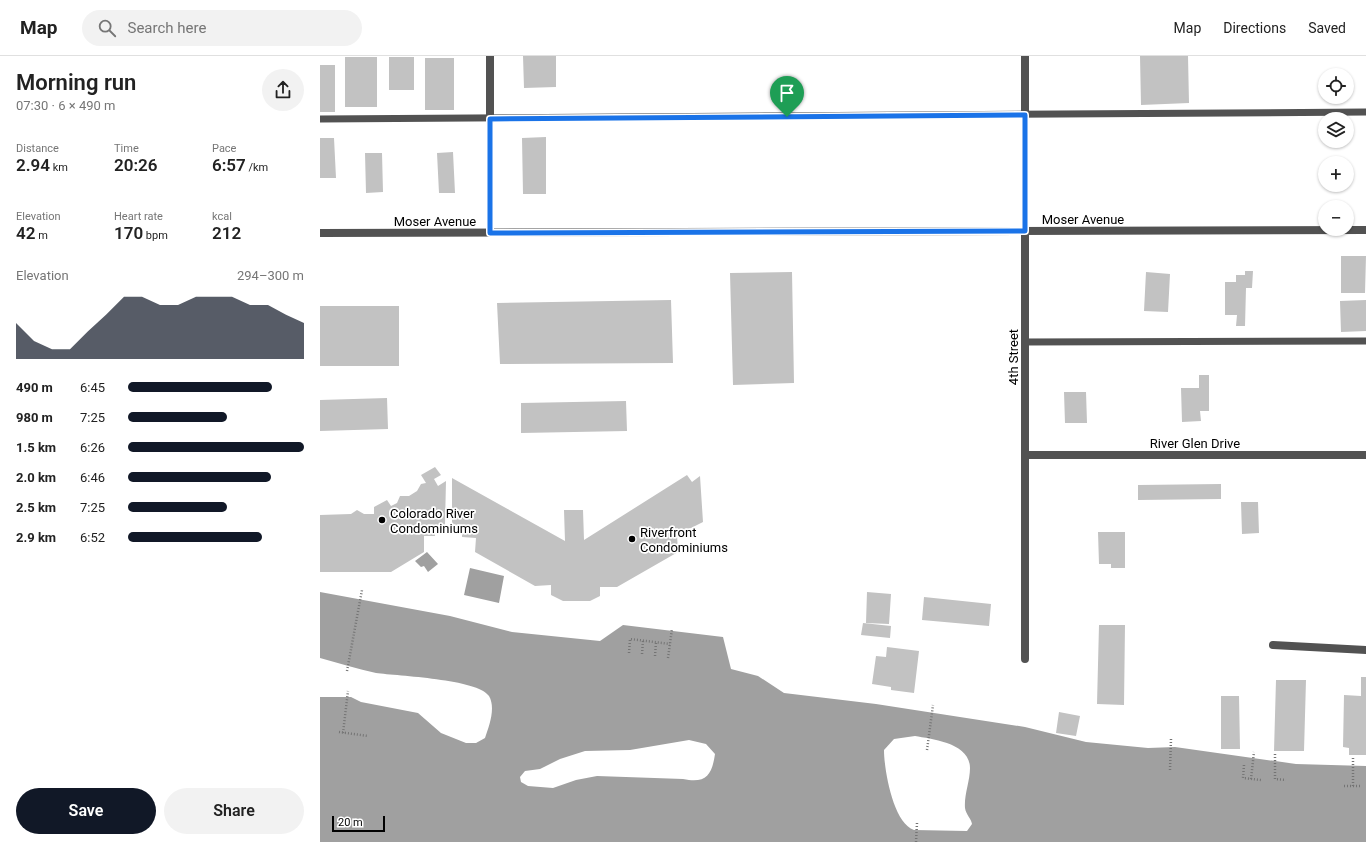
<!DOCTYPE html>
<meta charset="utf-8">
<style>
:root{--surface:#fff;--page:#f2f2f2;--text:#222;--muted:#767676;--line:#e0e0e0;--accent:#111827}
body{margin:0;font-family:Roboto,sans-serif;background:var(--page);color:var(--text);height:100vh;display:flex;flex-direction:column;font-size:15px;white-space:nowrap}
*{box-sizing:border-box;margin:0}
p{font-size:13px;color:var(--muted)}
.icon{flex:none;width:22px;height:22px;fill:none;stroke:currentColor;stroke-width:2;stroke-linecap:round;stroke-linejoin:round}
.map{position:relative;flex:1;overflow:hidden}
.drawer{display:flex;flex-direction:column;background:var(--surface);width:320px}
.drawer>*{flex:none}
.tools{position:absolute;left:998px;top:12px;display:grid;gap:8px}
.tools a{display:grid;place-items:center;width:36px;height:36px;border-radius:50%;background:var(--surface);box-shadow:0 1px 3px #0004;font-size:20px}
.scale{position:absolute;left:12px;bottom:10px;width:53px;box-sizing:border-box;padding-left:4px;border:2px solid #000;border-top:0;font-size:11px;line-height:14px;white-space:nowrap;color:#000;-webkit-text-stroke:3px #fff;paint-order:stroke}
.pin{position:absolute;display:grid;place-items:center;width:34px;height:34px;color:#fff;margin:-41px -17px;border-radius:50% 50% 50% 0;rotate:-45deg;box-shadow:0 0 4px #0007}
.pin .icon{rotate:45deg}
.round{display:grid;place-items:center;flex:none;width:42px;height:42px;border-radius:21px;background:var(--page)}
.overview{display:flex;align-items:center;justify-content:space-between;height:68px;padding:0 16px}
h1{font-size:22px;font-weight:600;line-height:30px}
.stats{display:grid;grid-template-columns:repeat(3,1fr);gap:6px;height:68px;padding:4px 16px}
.stats div{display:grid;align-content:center}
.stats b{font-size:17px;font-weight:600}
.stats small{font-size:11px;font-weight:400}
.stats p{font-size:11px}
.chart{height:112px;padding:8px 16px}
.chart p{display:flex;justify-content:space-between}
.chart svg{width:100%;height:72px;margin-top:4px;fill:var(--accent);opacity:.7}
.button{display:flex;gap:8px;margin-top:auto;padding:8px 16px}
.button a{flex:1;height:46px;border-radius:24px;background:var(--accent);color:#fff;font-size:16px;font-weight:600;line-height:46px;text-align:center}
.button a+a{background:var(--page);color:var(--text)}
ul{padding:0 16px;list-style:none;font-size:13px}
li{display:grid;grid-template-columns:64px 48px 1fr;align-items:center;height:30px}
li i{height:10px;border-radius:5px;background:var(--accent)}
header{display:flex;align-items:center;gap:24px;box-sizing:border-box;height:56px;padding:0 20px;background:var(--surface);border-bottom:1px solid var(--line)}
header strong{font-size:19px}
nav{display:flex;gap:22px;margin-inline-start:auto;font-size:14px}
.search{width:280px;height:36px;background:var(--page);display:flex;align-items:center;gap:10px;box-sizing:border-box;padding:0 14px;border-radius:22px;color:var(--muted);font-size:15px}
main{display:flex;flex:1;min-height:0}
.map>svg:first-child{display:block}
.water{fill:#a0a0a0;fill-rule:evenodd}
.building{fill:#c2c2c2}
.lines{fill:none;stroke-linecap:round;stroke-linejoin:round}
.path{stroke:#747474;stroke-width:2.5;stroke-dasharray:1 2;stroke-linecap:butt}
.service{stroke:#525252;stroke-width:7}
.minor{stroke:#525252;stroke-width:8}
.route-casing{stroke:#fff;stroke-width:8}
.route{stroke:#1a73e8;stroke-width:5}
.poi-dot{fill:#000;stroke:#fff;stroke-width:1.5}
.labels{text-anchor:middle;stroke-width:3.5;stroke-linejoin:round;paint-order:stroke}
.street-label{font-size:13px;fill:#000;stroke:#fff}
.poi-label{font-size:13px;fill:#000;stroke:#fff;text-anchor:start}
</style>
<header>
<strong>Map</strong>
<div class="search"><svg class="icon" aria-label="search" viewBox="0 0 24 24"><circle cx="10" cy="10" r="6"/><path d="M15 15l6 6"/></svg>Search here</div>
<nav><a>Map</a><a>Directions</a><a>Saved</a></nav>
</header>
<main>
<section class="drawer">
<div class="overview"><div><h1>Morning run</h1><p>07:30 · 6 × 490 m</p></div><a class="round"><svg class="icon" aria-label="share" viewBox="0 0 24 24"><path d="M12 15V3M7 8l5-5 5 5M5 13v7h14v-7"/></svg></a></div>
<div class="stats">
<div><p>Distance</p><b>2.94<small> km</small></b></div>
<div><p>Time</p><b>20:26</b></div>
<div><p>Pace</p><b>6:57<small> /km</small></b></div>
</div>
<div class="stats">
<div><p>Elevation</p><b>42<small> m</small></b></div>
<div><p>Heart rate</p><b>170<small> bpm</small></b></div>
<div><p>kcal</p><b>212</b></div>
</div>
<div class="chart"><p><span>Elevation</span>294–300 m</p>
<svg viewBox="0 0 160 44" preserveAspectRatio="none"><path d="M0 44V22L10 33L20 38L30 38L40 27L50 17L60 6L70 6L80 11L90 11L100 6L110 6L120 6L130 11L140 11L150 17L160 22V44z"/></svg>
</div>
<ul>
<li><b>490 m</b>6:45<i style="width:82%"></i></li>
<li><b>980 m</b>7:25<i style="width:56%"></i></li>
<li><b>1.5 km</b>6:26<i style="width:100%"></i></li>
<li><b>2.0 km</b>6:46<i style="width:81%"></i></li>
<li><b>2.5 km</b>7:25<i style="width:56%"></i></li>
<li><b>2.9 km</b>6:52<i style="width:76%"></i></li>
</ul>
<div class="button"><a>Save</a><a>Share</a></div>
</section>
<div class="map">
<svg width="1046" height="786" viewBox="0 0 1046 786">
<rect width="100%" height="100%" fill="#fff"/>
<!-- water -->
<path class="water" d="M107,496L118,508L108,516L104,510L101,511L95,505Z
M150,512L184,520L179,547L144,539Z
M0,536L130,560L192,576L280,585L303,569L403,581L411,613L438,620L464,637L556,648L705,671L766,686L828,692L855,691L976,708L1046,710V786H0V641H31L41,646L98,657L121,677L146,687H156L165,682C169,670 176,652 169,640C158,623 78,620 56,617C38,613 19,607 0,602ZM595,680C612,683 650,687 650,712C650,725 644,739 645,752C646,759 651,762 652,768L647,775L594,774C573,767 564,713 564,694L574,683ZM369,684L386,688L395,698C392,719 386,728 363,723L277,720L256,724L233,732L208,730L201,726L200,721L205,715L220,713L240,703L265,695L310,694Z"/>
<!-- building -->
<path class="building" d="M203,0H236V31L204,32Z
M820,0H868L869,47L821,49Z
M25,1H57V51H25Z
M69,1H94V34H69Z
M105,2H134V54H105Z
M0,9H15V56H0Z
M226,81V138H203L202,82Z
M0,82H14L16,122H0Z
M133,96L135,137H119L117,97Z
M45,97H62L63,136L46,137Z
M1021,200H1046L1045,237H1021Z
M925,215H933L932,232H926L925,270H916L917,259H905V226H916V219H925Z
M472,216L474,327L413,329L410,217Z
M826,216L850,218L848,256L824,255Z
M351,244L353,307L180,308L177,247Z
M1046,244V275L1021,276L1020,245Z
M0,250H79V310H0Z
M879,319H889V355H880L881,365L862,366L861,332H879Z
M744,336H766L767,367H745Z
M67,342L68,373L0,375V344Z
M306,345L307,375L201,377V347Z
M115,411L121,419L114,423L118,430L126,425L125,469L115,474V480H104V496L71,516H0V459L31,458L37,454L44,458H54V451L67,444L71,450L77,447L80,440H89L97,435L101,428L106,427L101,419Z
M367,419L372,426L380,420L383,466L369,473L368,480L357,479L358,496L297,531H280V540L270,545H243L231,539V529L215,530L155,496L156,482L142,481V473L132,470V422L245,485L244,454H263L264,484Z
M901,428V443L818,444V429Z
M921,446H938L939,477L922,478Z
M778,476H805V512H791V508H779Z
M547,536L571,538L569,568L546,567Z
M604,541L671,548L669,570L602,564Z
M543,567L571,570L570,582L541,579Z
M779,569H805L804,649L777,648Z
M567,591L599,595L594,637L571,634V631L552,628L556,600L566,601Z
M1041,621H1046V699H1029V692L1023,691L1024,639L1041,640Z
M956,624H986L984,695H954Z
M901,640H919L920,693H901Z
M739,656L760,660L756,680L736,677Z"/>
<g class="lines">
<!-- path -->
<path class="path" d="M309,597L310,583L350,588
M322,598L323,585
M335,600L336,586
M348,602L352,573
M27,615L42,534
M19,676L48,680
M23,677L28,635
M607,694L613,649
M955,698V723L966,724
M1033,702V730
M924,709L923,722L941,724
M850,714L851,683
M931,723L934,696
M1024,730H1040
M596,786L597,767"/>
<!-- service -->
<path class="service" d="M0,63L1046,56
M705,286L1046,285"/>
<!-- minor -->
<path class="minor" d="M0,177L1046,174
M170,177V0
M705,399H1046
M953,589L1046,594
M705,603V0"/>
</g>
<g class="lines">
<!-- route casing -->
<g class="route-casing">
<path id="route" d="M705,59V175L170,177V63Z"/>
</g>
<!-- route -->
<use href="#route" class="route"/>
</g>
<!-- markers -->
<g class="poi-dot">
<circle cx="62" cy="464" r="4"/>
<circle cx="312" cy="483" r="4"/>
</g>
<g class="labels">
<!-- street labels -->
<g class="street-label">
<text x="763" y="168">Moser Avenue</text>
<text x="115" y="170">Moser Avenue</text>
<text transform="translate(693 301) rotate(-90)" y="5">4th Street</text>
<text x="875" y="392">River Glen Drive</text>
</g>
<!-- poi labels -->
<g class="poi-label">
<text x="70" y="462">Colorado River<tspan x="70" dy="15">Condominiums</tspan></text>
<text x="320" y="481">Riverfront<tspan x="320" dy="15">Condominiums</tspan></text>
</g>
</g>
</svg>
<div class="tools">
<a><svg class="icon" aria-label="locate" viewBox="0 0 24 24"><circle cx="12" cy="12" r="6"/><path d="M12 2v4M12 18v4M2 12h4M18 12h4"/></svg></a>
<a><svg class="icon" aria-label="layers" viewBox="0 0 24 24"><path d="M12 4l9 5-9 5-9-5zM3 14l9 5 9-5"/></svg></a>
<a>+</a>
<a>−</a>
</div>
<div class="scale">20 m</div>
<div class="pin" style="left:467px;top:61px;background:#1e9e55"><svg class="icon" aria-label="arrive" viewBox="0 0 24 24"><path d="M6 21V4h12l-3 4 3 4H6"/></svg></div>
</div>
</main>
